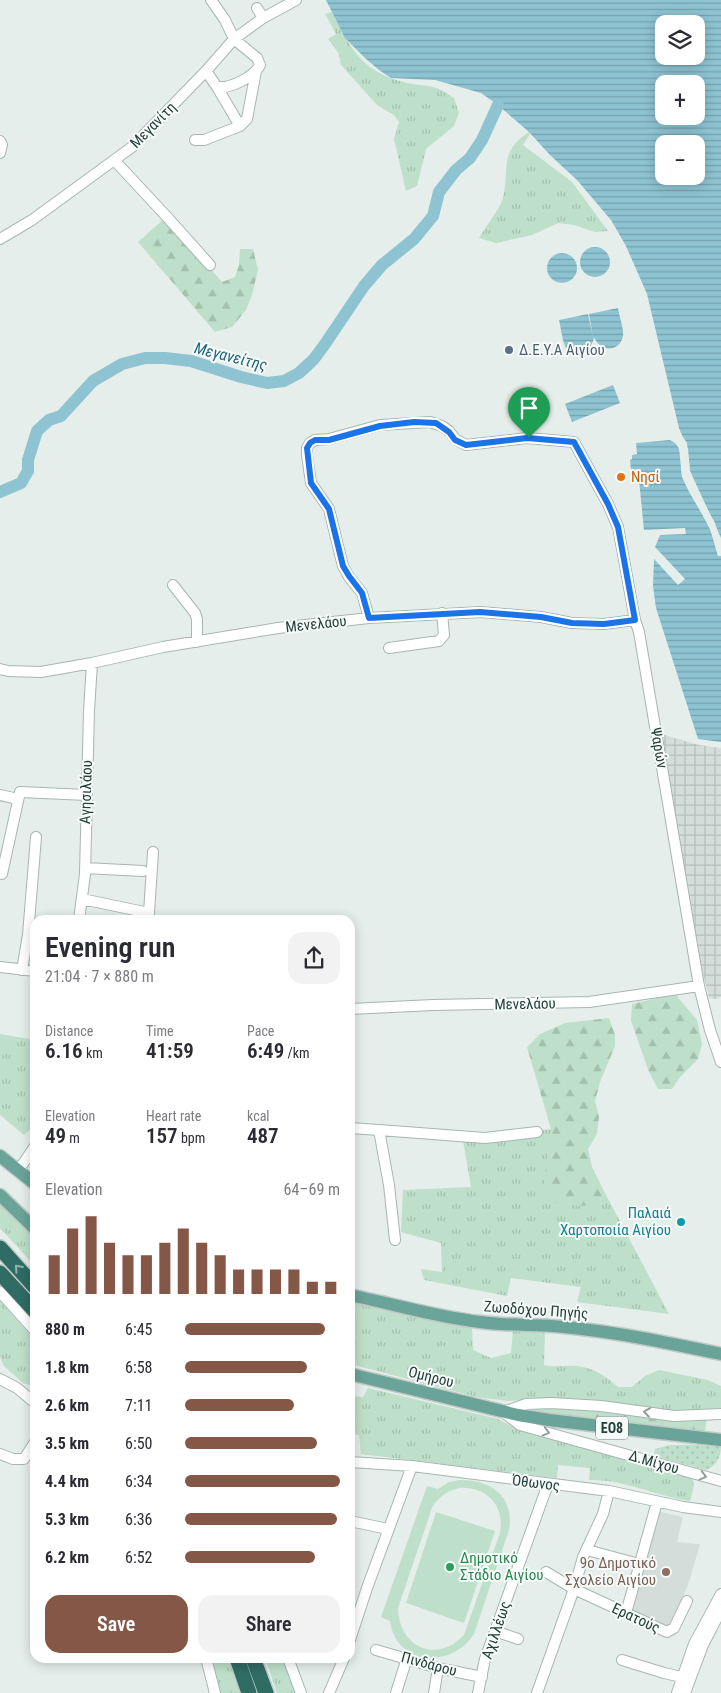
<!DOCTYPE html>
<meta charset="utf-8">
<style>
:root{--surface:#fff;--page:#f2f2f3;--text:#2b2b33;--muted:#7c7c81;--accent:#845747}
body{margin:0;font-family:"Roboto Condensed",sans-serif;background:var(--page);color:var(--text);height:100vh;display:flex;flex-direction:column;font-size:19px;white-space:nowrap}
*{box-sizing:border-box;margin:0}
p{font-size:16px;color:var(--muted)}
.icon{flex:none;width:28px;height:28px;fill:none;stroke:currentColor;stroke-width:2;stroke-linecap:round;stroke-linejoin:round}
.map{position:relative;flex:1;overflow:hidden}
.drawer{position:absolute;left:30px;top:915px;width:325px;height:748px;display:flex;flex-direction:column;background:var(--surface);border-radius:15px;box-shadow:0 2px 12px #0003}
.drawer>*{flex:none}
.fabs{position:absolute;left:655px;top:15px;display:grid;gap:10px}
.fabs a{display:grid;place-items:center;width:50px;height:50px;border-radius:10px;background:var(--surface);box-shadow:0 2px 12px #0003;font-size:25px}
.pin{position:absolute;display:grid;place-items:center;width:42px;height:42px;color:#fff;margin:-51px -21px;border-radius:50% 50% 50% 0;rotate:-45deg;box-shadow:0 0 5px #0007}
.pin .icon{rotate:45deg}
.round{display:grid;place-items:center;flex:none;width:52px;height:52px;border-radius:15px;background:var(--page)}
.summary{display:flex;align-items:center;justify-content:space-between;height:85px;padding:0 15px}
h1{font-size:28px;font-weight:600;line-height:38px}
.figures{display:grid;grid-template-columns:repeat(3,1fr);gap:8px;height:85px;padding:5px 15px}
.figures div{display:grid;align-content:center}
.figures b{font-size:21px;font-weight:600}
.figures small{font-size:14px;font-weight:400}
.figures p{font-size:14px}
.chart{height:140px;padding:10px 15px}
.chart p{display:flex;justify-content:space-between}
.chart svg{width:100%;height:90px;margin-top:5px;stroke:var(--accent);stroke-width:6}
.button{display:flex;gap:10px;margin-top:auto;padding:10px 15px}
.button a{flex:1;height:58px;border-radius:15px;background:var(--accent);color:#fff;font-size:20px;font-weight:600;line-height:58px;text-align:center}
.button a+a{background:var(--page);color:var(--text)}
ul{padding:0 15px;list-style:none;font-size:16px}
li{display:grid;grid-template-columns:80px 60px 1fr;align-items:center;height:38px}
li i{height:12px;border-radius:6px;background:var(--accent)}
.map>svg:first-child{display:block}
.built{fill:#d3deda}
.industrial{fill:url(#industrial-grid)}
.grass{fill:url(#grass-tufts)}
.forest{fill:url(#forest-firs)}
.park{fill:url(#park-dots)}
.pitch{fill:#bedfc9;fill-rule:evenodd}
.water{fill:url(#water-rules);fill-rule:evenodd}
.pier{fill:#e5eeea}
.lines{fill:none;stroke-linecap:round;stroke-linejoin:round}
.river{stroke:#8ec3d2;stroke-width:12}
.minor-casing{stroke:#a7b6b2;stroke-width:12}
.major-casing{stroke:#c2cac8;stroke-width:15}
.highway-casing{stroke:#c2cac8;stroke-width:18}
.minor{stroke:#fff;stroke-width:10}
.major{stroke:#6aa398;stroke-width:12}
.highway{stroke:#2f6c64;stroke-width:15}
.oneway{stroke:#92b3ae}
.oneway2{stroke:#92a09c}
.route-casing{stroke:#fff;stroke-width:10}
.route{stroke:#1a73e8;stroke-width:6}
.service-dot{fill:#5c6f8a;stroke:#f6faf8;stroke-width:2}
.food-dot{fill:#e8710a;stroke:#f6faf8;stroke-width:2}
.culture-dot{fill:#0f9aa8;stroke:#f6faf8;stroke-width:2}
.leisure-dot{fill:#2e9e5b;stroke:#f6faf8;stroke-width:2}
.education-dot{fill:#8d6e63;stroke:#f6faf8;stroke-width:2}
.labels{text-anchor:middle;stroke-width:4;stroke-linejoin:round;paint-order:stroke}
.shield{fill:#f6faf8;stroke:#637873;stroke-width:1}
.shield-label{font-size:14px;font-weight:bold;fill:#24403a}
.street-label{font-size:15px;fill:#24403a;stroke:#f6faf8}
.service-label{font-size:15px;fill:#4e5e75;stroke:#f6faf8;text-anchor:start}
.food-label{font-size:15px;fill:#c56008;stroke:#f6faf8;text-anchor:start}
.culture-label{font-size:15px;fill:#0d838f;stroke:#f6faf8;text-anchor:end}
.leisure-label{font-size:15px;fill:#27864d;stroke:#f6faf8;text-anchor:start}
.education-label{font-size:15px;fill:#785e54;stroke:#f6faf8;text-anchor:end}
.water-label{font-size:16px;font-style:italic;fill:#1d667d;stroke:#f6faf8}
</style>
<div class="map">
<svg width="721" height="1693" viewBox="0 0 721 1693">
<defs>
<pattern id="industrial-grid" width="8" height="8" patternUnits="userSpaceOnUse" patternTransform="scale(1.25)"><rect width="8" height="8" fill="#d3deda"/><path d="M0 4h8M4 0v8" fill="none" stroke="#b5c0bc"/></pattern>
<pattern id="grass-tufts" width="24" height="20" patternUnits="userSpaceOnUse" patternTransform="scale(1.25)"><rect width="24" height="20" fill="#bedfc9"/><path d="M3 7l-1-3M5 7V3M7 7l1-3M15 17l-1-3M17 17v-4M19 17l1-3" fill="none" stroke="#a3c0ad"/></pattern>
<pattern id="forest-firs" width="22" height="20" patternUnits="userSpaceOnUse" patternTransform="scale(1.25)"><rect width="22" height="20" fill="#bedfc9"/><path d="M5 1l3.5 6h-7zM16 11l3.5 6h-7z" fill="#a3c0ad"/></pattern>
<pattern id="park-dots" width="8" height="8" patternUnits="userSpaceOnUse" patternTransform="scale(1.25)"><rect width="8" height="8" fill="#bedfc9"/><path d="M2 2h.1M6 6h.1" fill="none" stroke="#a3c0ad" stroke-width="1.8" stroke-linecap="round"/></pattern>
<pattern id="water-rules" width="6" height="5" patternUnits="userSpaceOnUse" patternTransform="scale(1.25)"><rect width="6" height="5" fill="#8ec3d2"/><path d="M0 2.5h6" fill="none" stroke="#74a0ab"/></pattern>
</defs>
<rect width="100%" height="100%" fill="#e5eeea"/>
<!-- built -->
<path class="built" d="M656,1511L683,1517L677,1542L700,1544L689,1582L670,1628L629,1611Z"/>
<!-- industrial -->
<path class="industrial" d="M661,734L699,745L721,748V997L716,999L709,998L701,965Z"/>
<!-- grass -->
<path class="grass" d="M332,12C352,51 362,72 407,83C416,85 425,85 433,87C441,89 448,94 454,98L459,113L454,126L426,149L417,186L406,191L394,139L399,122L394,115L377,105L341,65L339,54L328,39L336,34L325,14Z
M529,132L530,134L523,145L572,182L608,231L595,232L574,225L558,223L532,235L496,243L479,238C484,229 501,207 503,198C510,168 498,152 529,132Z
M0,1034L35,1040V1125L24,1135L0,1115Z
M551,1129L552,1139L546,1168L598,1204L605,1193L669,1314L577,1302L581,1287L511,1278L507,1296L424,1280L421,1269L442,1272L441,1243L401,1232L403,1190L471,1187L462,1135L500,1136Z
M0,1204L35,1238V1266L0,1228Z
M0,1301L35,1341V1387L23,1383L4,1366L0,1357Z
M350,1301L472,1328L473,1350L491,1358L511,1353L513,1329L545,1330L544,1365C555,1368 565,1365 576,1366C592,1367 606,1376 618,1387H632L645,1376L659,1370L708,1380L721,1386V1408L680,1411L561,1398L508,1401L477,1397L350,1364Z
M368,1388L498,1419L518,1430L559,1438L691,1476L694,1485L690,1501C656,1496 624,1479 589,1480L590,1468L558,1465L557,1478L361,1454L359,1435L350,1434V1396L363,1397Z
M212,1658H228L240,1693H221Z
M265,1658H285L297,1693H277Z"/>
<!-- forest -->
<path class="forest" d="M165,218L222,282L235,277L239,265L240,249H253L258,270L252,295L246,310L232,327L215,332L138,242Z
M675,994L697,1020L702,1044L698,1059L681,1076L672,1089H658L649,1072L631,1021L632,1004Z
M609,1018L615,1035V1046L600,1082L595,1101L599,1116L597,1134L588,1149L592,1167L605,1193L598,1204L580,1206L557,1203C554,1199 548,1194 546,1190C541,1177 552,1145 551,1129L527,1047L540,1034L565,1023Z
M539,1407L563,1409L707,1416L705,1431L580,1418L535,1411L536,1408Z"/>
<!-- park -->
<path class="park" d="M669,1445H698L721,1447C721,1457 716,1466 706,1470L658,1457L654,1454L655,1449Z"/>
<!-- pitch -->
<path class="pitch" d="M459,1480C490,1479 515,1496 509,1530L474,1634C452,1669 396,1666 390,1621L381,1617L427,1486L438,1489L449,1482ZM459,1488C487,1486 505,1506 500,1533L464,1635C437,1664 399,1648 398,1608L432,1508C438,1497 447,1491 459,1488Z
M436,1512L495,1531L464,1623L406,1603Z"/>
<!-- water -->
<path class="water" d="M326,0H721V538L690,471L688,449L679,428L647,294L626,246L611,220L577,180L550,155L529,132L498,105L481,93L435,80L391,78L379,70L366,59L345,38ZM664,24H696V56H664ZM664,84H696V116H664ZM664,144H696V176H664Z
M580 262a15 15 0 1 1 30 0a15 15 0 1 1-30 0Z
M547 268a15 15 0 1 1 30 0a15 15 0 1 1-30 0Z
M618,308C619,316 624,328 623,336C619,354 599,351 594,337C592,352 575,364 566,348C562,340 561,328 559,320L588,314L593,337L589,314Z
M613,385L620,403L572,422L565,404Z
M670,440C686,447 678,464 683,478C689,496 703,512 710,529C714,538 716,547 718,556H721V742L698,739L656,608L653,586L654,559L678,585L685,579L655,547L660,535L686,534L685,528L644,530L638,470H631L630,460L632,459V455L637,454L636,443Z"/>
<!-- pier -->
<path class="pier" d="M680,436L683,437L687,443L690,471L697,490L715,523L721,541L719,539L689,475L686,449Z
M670,440H677L681,446L685,476L697,503L712,528L721,556H718L710,529L682,477L679,447L676,442Z"/>
<g class="lines">
<!-- river -->
<path class="river" d="M0,492L21,483L28,471V460L37,431L49,420L61,416L93,381L122,364L145,358H165L191,361L241,377L267,383L284,381L299,373L314,359L325,344L364,286L382,265L414,239L433,216L439,192L456,170L470,158L482,140L498,105"/>
<!-- minor casing -->
<g class="minor-casing">
<path id="minor" d="M257,8L263,18
M206,71L217,87C230,89 254,77 260,65L257,58L234,39L225,20L211,0
M217,87L240,126
M195,140H204L240,126L247,119L256,71
M0,141L2,145L0,153
M115,161L168,218L210,265
M0,239L32,220L132,147L206,71L234,39L263,18L296,0
M173,585L195,613L197,619V642
M369,618L362,593L349,577L343,566L329,509L311,483L307,455V448L310,443L315,440L329,439L380,425L430,422L442,426L449,431L455,439L466,445L527,438L574,442L608,504L618,527L635,620L639,632L699,986L710,1030L721,1062
M389,648L439,641L444,635L442,613
M0,669L8,671L41,672L92,663L163,647L278,628L369,618L481,612L541,617L572,623L604,624L635,620
M0,795L18,799
M85,868L143,871
M2,874L20,792L87,795
M82,899L149,913V920
M149,913L153,852
M79,920L85,874L89,711L92,663
M0,967L35,971
M22,970L28,935L36,837
M350,1009L433,1005L589,1002L699,986
M350,1128L379,1130L389,1185L395,1240
M379,1130L485,1138L537,1132
M18,1171L35,1146
M0,1292L35,1331
M0,1379L17,1388L35,1403
M721,1414L674,1416L601,1406L552,1403L526,1404L503,1412L520,1425L721,1481
M0,1454L13,1459H24L35,1442
M350,1462L412,1466L609,1491L683,1507L721,1512
M350,1521L388,1529
M587,1550L639,1564
M546,1572L574,1589L667,1632L674,1628L687,1601
M626,1613L657,1502
M495,1631L518,1639
M350,1640L367,1588L412,1466
M376,1650L438,1668L482,1677
M206,1658L215,1693
M288,1658L301,1693
M622,1660L664,1673L682,1677
M329,1693L344,1658
M396,1693L407,1658
M434,1693L438,1668
M478,1693L485,1659L548,1484
M537,1693L574,1589L583,1557L603,1514L609,1491
M677,1693L694,1644L721,1594
M685,1693L703,1645L721,1610"/>
</g>
<!-- major casing -->
<g class="major-casing">
<path id="major" d="M0,1156L35,1184
M0,1195L35,1229
M350,1295C393,1304 436,1317 480,1322C508,1326 536,1324 564,1327C617,1332 669,1343 721,1354
M350,1374L518,1415L549,1420L721,1440"/>
</g>
<!-- highway casing -->
<g class="highway-casing">
<path id="highway" d="M0,1248L35,1287
M0,1273L35,1311
M237,1658L249,1693
M253,1658L266,1693"/>
</g>
<!-- minor -->
<use href="#minor" class="minor"/>
<!-- major -->
<use href="#major" class="major"/>
<!-- highway -->
<use href="#highway" class="highway"/>
</g>
<!-- one-way arrows -->
<defs><path id="oneway-chevron" d="M-2-3.5L2.5 0L-2 3.5" fill="none" stroke-width="1.6" stroke-linecap="round" stroke-linejoin="round" transform="scale(1.25)"/></defs>
<use class="oneway" href="#oneway-chevron" transform="translate(18 1268) rotate(-132)"/>
<g class="oneway2">
<use href="#oneway-chevron" transform="translate(647 1412) rotate(-172)"/>
<use href="#oneway-chevron" transform="translate(546 1432) rotate(15)"/>
<use href="#oneway-chevron" transform="translate(703 1476) rotate(15)"/>
</g>
<g class="lines">
<!-- route casing -->
<g class="route-casing">
<path id="route" d="M414,422L436,423L449,432L455,440L466,445L527,438L574,442L608,504L618,527L635,620L604,624L572,623L541,617L480,612L369,618L362,593L349,576L343,566L329,509L311,483L307,448L310,443L315,440H329L380,426Z"/>
</g>
<!-- route -->
<use href="#route" class="route"/>
</g>
<!-- markers -->
<circle class="service-dot" cx="509" cy="350" r="5"/>
<circle class="food-dot" cx="621" cy="477" r="5"/>
<circle class="culture-dot" cx="681" cy="1222" r="5"/>
<circle class="leisure-dot" cx="450" cy="1567" r="5"/>
<circle class="education-dot" cx="666" cy="1572" r="5"/>
<g class="labels">
<!-- shield labels -->
<rect class="shield" x="596" y="1416.5" width="32" height="23" rx="4"/>
<g class="shield-label">
<text x="612" y="1433">ΕΟ8</text>
</g>
<!-- street labels -->
<g class="street-label">
<text transform="translate(153 125) rotate(-45)" y="5">Μεγανίτη</text>
<text transform="translate(316 624) rotate(-6)" y="5">Μενελάου</text>
<text transform="translate(659 748) rotate(80)" y="5">Ψαρών</text>
<text transform="translate(86 792) rotate(-88)" y="5">Αγησιλάου</text>
<text transform="translate(525 1004) rotate(-1)" y="5">Μενελάου</text>
<text transform="translate(536 1310) rotate(4)" y="5">Ζωοδόχου Πηγής</text>
<text transform="translate(431 1377) rotate(14)" y="5">Ομήρου</text>
<text transform="translate(654 1462) rotate(16)" y="5">Δ.Μίχου</text>
<text transform="translate(536 1483) rotate(7)" y="5">Όθωνος</text>
<text transform="translate(636 1618) rotate(25)" y="5">Ερατούς</text>
<text transform="translate(496 1630) rotate(-71)" y="5">Αχιλλέως</text>
<text transform="translate(429 1664) rotate(15)" y="5">Πινδάρου</text>
</g>
<!-- service labels -->
<g class="service-label">
<text x="519" y="355">Δ.Ε.Υ.Α Αιγίου</text>
</g>
<!-- food labels -->
<g class="food-label">
<text x="631" y="482">Νησί</text>
</g>
<!-- culture labels -->
<g class="culture-label">
<text x="671" y="1218">Παλαιά<tspan x="671" dy="17">Χαρτοποιία Αιγίου</tspan></text>
</g>
<!-- leisure labels -->
<g class="leisure-label">
<text x="460" y="1563">Δημοτικό<tspan x="460" dy="17">Στάδιο Αιγίου</tspan></text>
</g>
<!-- education labels -->
<g class="education-label">
<text x="656" y="1568">9ο Δημοτικό<tspan x="656" dy="17">Σχολείο Αιγίου</tspan></text>
</g>
<!-- water labels -->
<g class="water-label">
<text transform="translate(231 356) rotate(14)" y="6">Μεγανείτης</text>
</g>
</g>
</svg>
<div class="fabs">
<a><svg class="icon" aria-label="layers" viewBox="0 0 24 24"><path d="M12 4l9 5-9 5-9-5zM3 14l9 5 9-5"/></svg></a>
<a>+</a>
<a>−</a>
</div>
<div class="pin" style="left:529px;top:438px;background:#1e9e55"><svg class="icon" aria-label="arrive" viewBox="0 0 24 24"><path d="M6 21V4h12l-3 4 3 4H6"/></svg></div>
<section class="drawer">
<div class="summary"><div><h1>Evening run</h1><p>21:04 · 7 × 880 m</p></div><a class="round"><svg class="icon" aria-label="share" viewBox="0 0 24 24"><path d="M12 15V3M7 8l5-5 5 5M5 13v7h14v-7"/></svg></a></div>
<div class="figures">
<div><p>Distance</p><b>6.16<small> km</small></b></div>
<div><p>Time</p><b>41:59</b></div>
<div><p>Pace</p><b>6:49<small> /km</small></b></div>
</div>
<div class="figures">
<div><p>Elevation</p><b>49<small> m</small></b></div>
<div><p>Heart rate</p><b>157<small> bpm</small></b></div>
<div><p>kcal</p><b>487</b></div>
</div>
<div class="chart"><p><span>Elevation</span>64–69 m</p>
<svg viewBox="0 0 160 44" preserveAspectRatio="none"><path d="M5 44V25M15 44V12M25 44V6M35 44V19M45 44V25M55 44V25M65 44V19M75 44V12M85 44V19M95 44V25M105 44V32M115 44V32M125 44V32M135 44V32M145 44V38M155 44V38"/></svg>
</div>
<ul>
<li><b>880 m</b>6:45<i style="width:90%"></i></li>
<li><b>1.8 km</b>6:58<i style="width:79%"></i></li>
<li><b>2.6 km</b>7:11<i style="width:70%"></i></li>
<li><b>3.5 km</b>6:50<i style="width:85%"></i></li>
<li><b>4.4 km</b>6:34<i style="width:100%"></i></li>
<li><b>5.3 km</b>6:36<i style="width:98%"></i></li>
<li><b>6.2 km</b>6:52<i style="width:84%"></i></li>
</ul>
<div class="button"><a>Save</a><a>Share</a></div>
</section>
</div>
